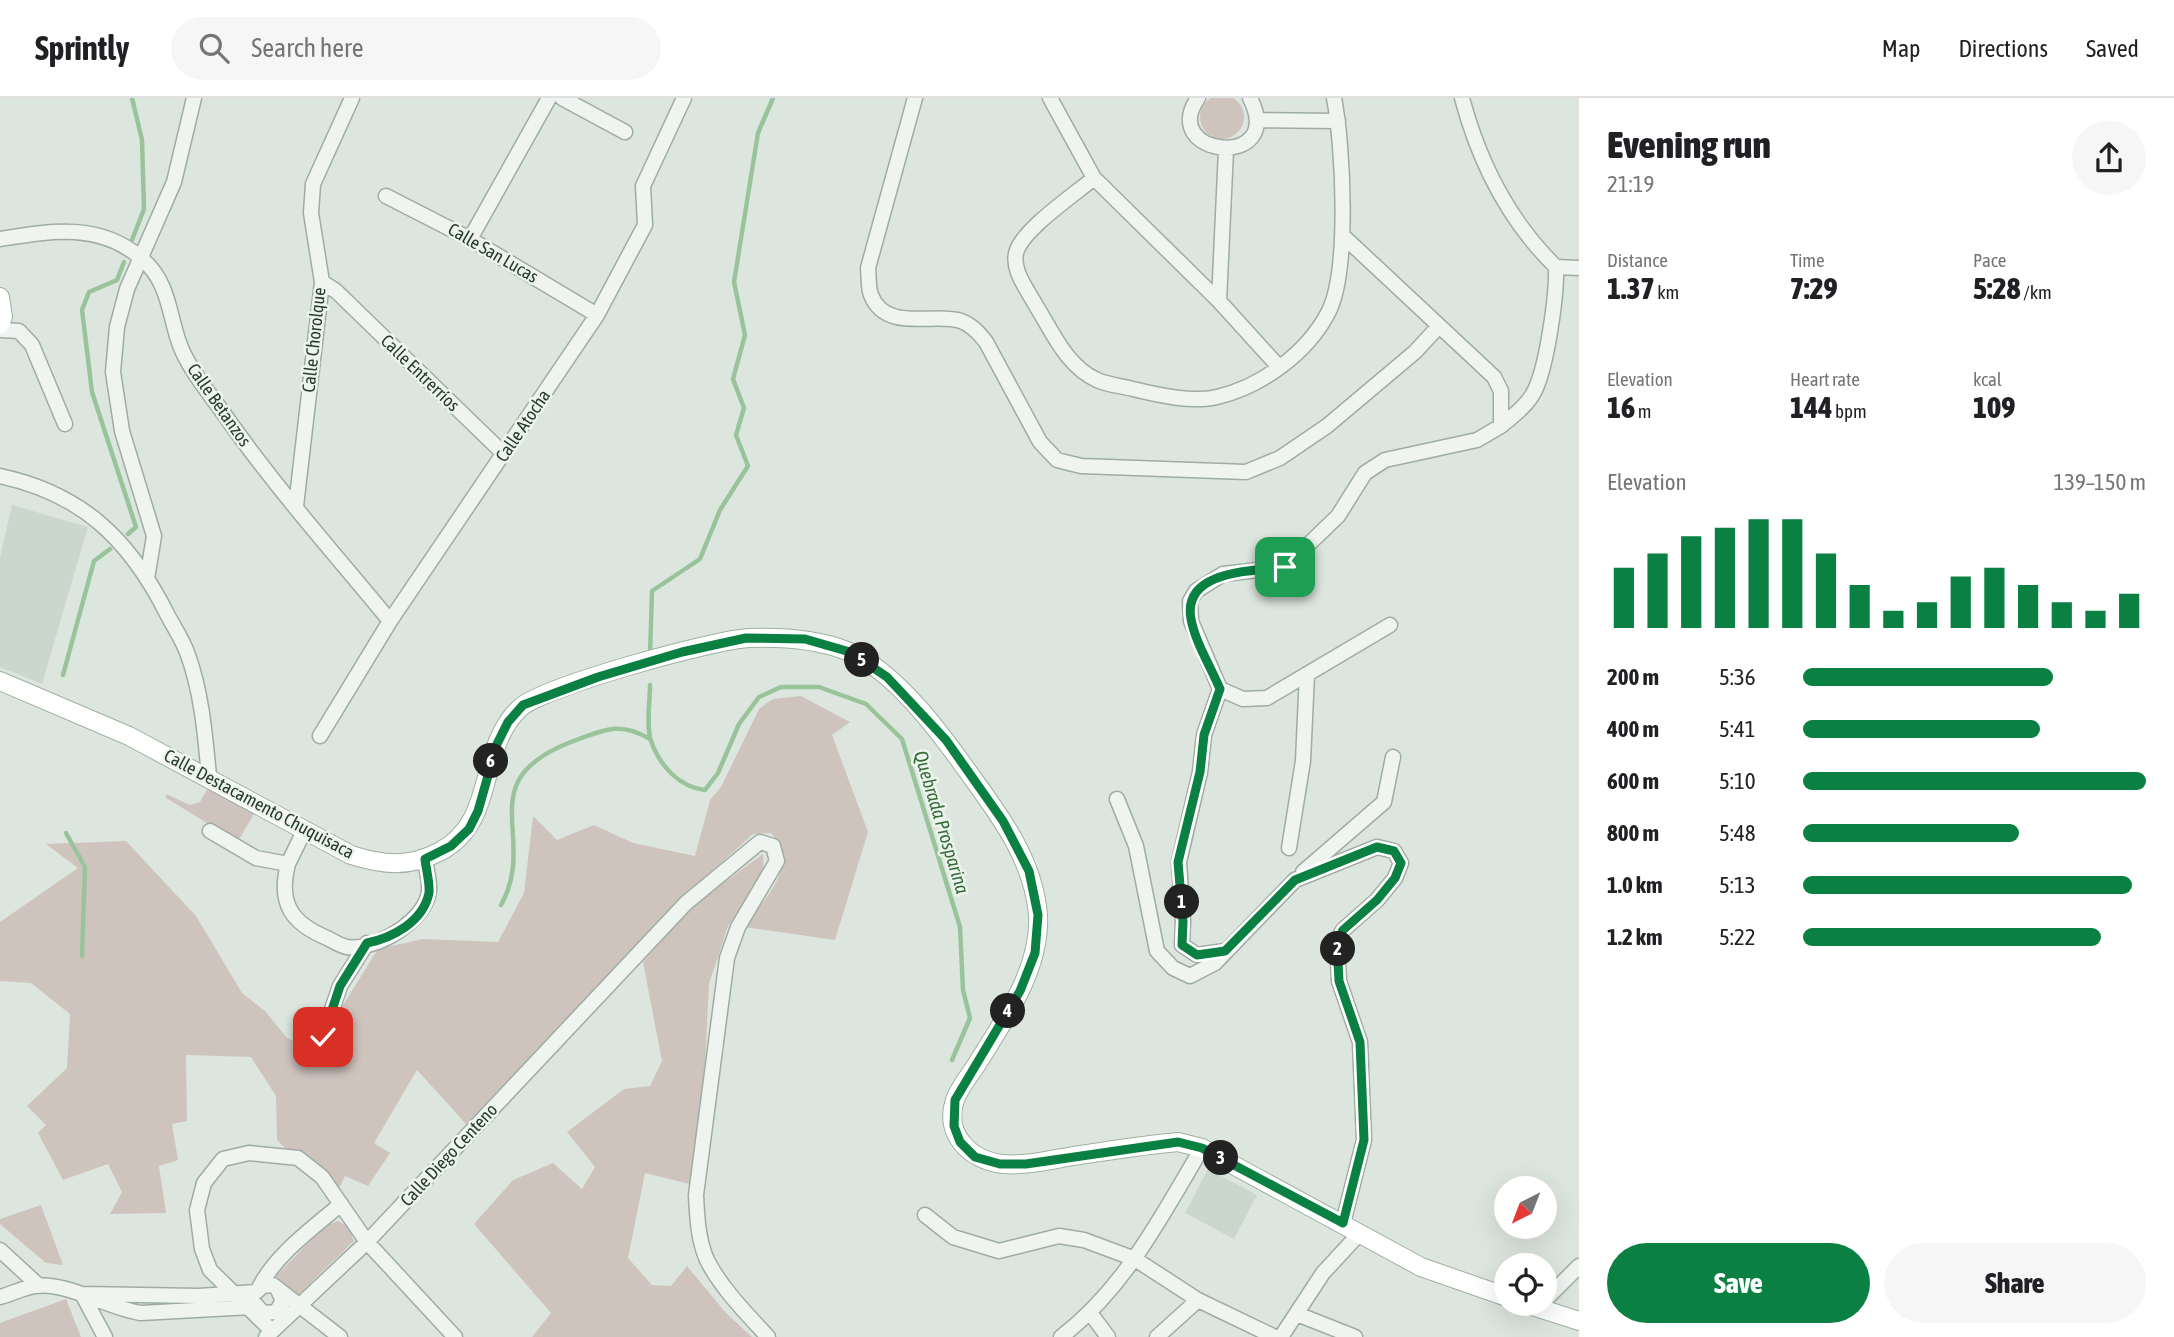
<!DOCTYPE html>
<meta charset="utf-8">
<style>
:root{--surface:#fff;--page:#f6f6f6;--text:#202124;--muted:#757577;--line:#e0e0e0;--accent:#0b8043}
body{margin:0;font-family:"Asap Condensed",sans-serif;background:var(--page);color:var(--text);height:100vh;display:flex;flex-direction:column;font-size:26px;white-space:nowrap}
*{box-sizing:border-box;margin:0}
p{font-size:23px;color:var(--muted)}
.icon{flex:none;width:38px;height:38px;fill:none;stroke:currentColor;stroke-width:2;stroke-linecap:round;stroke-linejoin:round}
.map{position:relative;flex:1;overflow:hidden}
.details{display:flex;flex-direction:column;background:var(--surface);width:595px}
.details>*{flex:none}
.needle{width:46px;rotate:222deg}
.tools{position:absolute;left:1494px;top:1078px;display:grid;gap:14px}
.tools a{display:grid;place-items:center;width:63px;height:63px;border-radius:50%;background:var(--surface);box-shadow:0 7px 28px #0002;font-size:35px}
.pin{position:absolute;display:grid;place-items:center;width:60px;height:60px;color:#fff;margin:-30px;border-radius:14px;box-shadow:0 4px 10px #0006}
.km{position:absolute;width:35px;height:35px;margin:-18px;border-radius:50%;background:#222;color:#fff;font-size:19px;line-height:35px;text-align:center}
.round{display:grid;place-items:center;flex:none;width:74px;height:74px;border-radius:37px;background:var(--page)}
.headline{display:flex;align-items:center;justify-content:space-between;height:119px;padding:0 28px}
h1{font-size:38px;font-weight:800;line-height:52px}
.metrics{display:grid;grid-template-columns:repeat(3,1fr);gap:10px;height:119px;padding:7px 28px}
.metrics div{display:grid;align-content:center}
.metrics b{font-size:30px;font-weight:800}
.metrics small{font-size:19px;font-weight:400}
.metrics p{font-size:19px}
.chart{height:196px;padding:14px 28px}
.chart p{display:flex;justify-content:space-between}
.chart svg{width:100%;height:126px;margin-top:7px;stroke:var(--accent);stroke-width:6}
.action{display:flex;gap:14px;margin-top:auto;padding:14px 28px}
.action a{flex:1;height:80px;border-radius:42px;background:var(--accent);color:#fff;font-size:28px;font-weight:800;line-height:80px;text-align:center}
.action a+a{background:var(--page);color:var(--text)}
ul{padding:0 28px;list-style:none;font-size:23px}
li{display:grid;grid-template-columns:112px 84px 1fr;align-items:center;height:52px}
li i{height:18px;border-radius:9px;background:var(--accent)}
header{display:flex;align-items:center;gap:42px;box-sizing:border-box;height:98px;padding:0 35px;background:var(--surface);border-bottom:2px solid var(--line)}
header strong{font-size:33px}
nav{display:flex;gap:38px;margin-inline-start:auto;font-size:24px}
.search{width:490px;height:63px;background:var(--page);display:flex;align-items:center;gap:18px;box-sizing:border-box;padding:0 24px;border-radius:38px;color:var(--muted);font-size:26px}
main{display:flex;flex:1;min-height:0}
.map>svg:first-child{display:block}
.built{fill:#cbd7cd}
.green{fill:#cfc3be}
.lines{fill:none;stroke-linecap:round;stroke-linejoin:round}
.stream{stroke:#99c49b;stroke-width:4.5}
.minor-casing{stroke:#9faca1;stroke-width:17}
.major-casing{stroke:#9db19f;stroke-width:20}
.minor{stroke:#eff4f0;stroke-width:14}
.major{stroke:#fff;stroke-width:18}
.route-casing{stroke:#fff;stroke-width:14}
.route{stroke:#0b8043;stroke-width:9}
.labels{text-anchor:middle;stroke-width:5;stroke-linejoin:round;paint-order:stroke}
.street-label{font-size:18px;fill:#273b2a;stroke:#ecf4ed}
.water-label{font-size:19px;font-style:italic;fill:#346d38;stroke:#ecf4ed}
</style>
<header>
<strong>Sprintly</strong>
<div class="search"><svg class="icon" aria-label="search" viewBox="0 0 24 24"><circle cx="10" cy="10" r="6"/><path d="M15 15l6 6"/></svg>Search here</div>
<nav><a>Map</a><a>Directions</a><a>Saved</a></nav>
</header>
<main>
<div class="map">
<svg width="1579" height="1239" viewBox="0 0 1579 1239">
<rect width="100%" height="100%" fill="#dde6de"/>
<!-- built -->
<path class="built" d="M12,407L88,429L42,586L0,569V459Z
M1208,1071L1257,1097L1234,1141L1185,1115Z"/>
<!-- green -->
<path class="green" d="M1200 19a22 22 0 1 1 44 0a22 22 0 1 1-44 0Z
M801,598L850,624L832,637L868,734L835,842L744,829C766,798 799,771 771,735L753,736L689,794L467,1027L417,972L374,1045L390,1055L368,1088L345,1078L334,1101L277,1042L276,998L251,959L186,957L187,1023L172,1026L178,1062L159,1068L166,1115L110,1116L122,1094L108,1066L63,1082L38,1035L46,1027L27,1008L67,970L70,916L31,885L0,883V824L78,770L46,746L126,743L196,818L242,895L265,913L287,940L321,957L333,923L378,851L423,841L498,844L524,795L533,718L557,742L594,727L633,745L695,758L710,702L721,689L759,611L773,601Z
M210,686L256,712L240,740L233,741L166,700V696L190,707L200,704Z
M763,756L764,779L728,828L709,886L704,988L694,1087L645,1075L628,1160L652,1187L671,1188L687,1168L726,1215L752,1239H532L551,1215L474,1126L513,1082L553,1065L582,1091L595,1069L567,1034L624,991L650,988L662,963L643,864L692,808Z
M41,1107L63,1167L46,1165L0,1126V1121Z
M338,1123L348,1128L354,1143L298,1197L276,1178L325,1128Z
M66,1201L81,1239H0V1225Z"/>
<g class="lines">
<!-- stream -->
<path class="stream" d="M132,0L142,42L144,111L132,142
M124,164L117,182L89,194L82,212L92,294L136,429L128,436
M650,557L652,493L700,461L720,412L748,368L736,337L744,310L733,281L745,237L734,184L758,35L773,0
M63,577L94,463L110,451
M650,587C650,603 646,628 651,643C660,668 679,689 705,692L718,675L739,626L759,599L781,589H819L866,606L902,641L960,829L963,892L970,920L952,962
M66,735L85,769L82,858
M501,807C540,737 465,681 579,641C609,630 622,625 650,641"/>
<!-- minor casing -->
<g class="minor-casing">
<path id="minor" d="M562,0L625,34
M915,0L868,170C869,178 868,190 871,197C886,235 934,214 961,223C972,227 979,235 986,244L1040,344L1057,362L1081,368L1246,374L1280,360L1327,328L1415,254L1439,228
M1050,0L1094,80L1219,203L1279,269
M1198,0C1157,59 1287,73 1250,0
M1462,0C1479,64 1508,122 1556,169C1557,197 1547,267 1535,292C1528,307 1514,317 1501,328
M1257,22L1338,23
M1094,80C1074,97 1026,129 1017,152C1010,170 1027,191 1035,206C1052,233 1066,268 1097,282C1108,287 1122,288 1133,291C1158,297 1192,305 1217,299C1261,289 1307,255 1328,215C1350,174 1343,46 1334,0
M386,98L470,141L597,217
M0,141C50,133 99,124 141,160C175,188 167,229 188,264C198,282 212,299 224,316C275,389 334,455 390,523
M470,141L549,0
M1556,169L1579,170
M322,184L336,193L504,356
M1219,203L1226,52
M0,232L19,233L32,247L65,326
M0,378C81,395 129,441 166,514C173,528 183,542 188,557C202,596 205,637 209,678
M296,408L322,184L311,115L313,86L352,0
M147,481L154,438L122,333L113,274L117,229L127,191L174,84L194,0
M1220,591L1243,601L1267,600L1390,527
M320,638L390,523L597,217L645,127L643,88L684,0
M1117,701L1136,748L1157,853L1173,870L1190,878L1215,865L1295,782L1377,749L1394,753L1401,765L1395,780L1377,802L1343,832L1337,844L1339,883L1360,944L1364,1042L1343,1125
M210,733L256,760L288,766L305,731
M1289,750L1303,663L1307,576
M288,766C278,805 291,825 327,840C333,843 341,848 347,849C375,853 426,823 429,793C430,783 426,771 425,761
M1303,774L1384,704L1393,659
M1225,853L1197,857L1182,847L1183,823L1179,764L1200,674L1204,637L1220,591L1191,523L1190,503L1196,493L1223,476L1285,469L1338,418L1365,375L1385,362L1477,342L1501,328V293L1494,279L1342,137
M323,938L340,888L367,845
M925,1117L953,1139L999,1153L1059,1138L1084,1142L1135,1161L1198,1202L1275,1239
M0,1152L38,1187
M259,1190C275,1157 313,1130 341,1106
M82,1196L199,1198L256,1194L263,1188L273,1187L340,1239
M82,1196L105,1239
M0,1199C12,1196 24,1189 36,1188C64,1183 111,1211 141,1215L251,1209
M1545,1202L1579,1168
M255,1206L263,1215L276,1214L283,1203L277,1190
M1091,1216L1108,1239
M1297,1216L1355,1239
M272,1233L210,1172L202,1151L197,1112L204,1085L223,1061L249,1055L298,1060L322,1079L367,1144L455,1239
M266,1239L367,1144L686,805L760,744L773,748L777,763L738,829L727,860L696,1097C697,1118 698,1142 707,1162C721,1190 747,1216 768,1239
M1061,1239C1125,1190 1161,1119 1202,1050
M1157,1239L1198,1202
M1281,1239L1323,1175L1360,1135"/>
</g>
<!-- major casing -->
<g class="major-casing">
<path id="major" d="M0,199L3,219L0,226
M0,583L129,638L351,757C383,767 408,770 439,754C498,724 476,651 520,610C542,589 715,541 750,540C782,539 817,541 847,553C895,572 942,637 971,678C1001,719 1034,764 1038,817C1041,871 1004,922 977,966C970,977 959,990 955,1002C943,1036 971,1063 1003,1066C1026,1068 1050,1062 1073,1058C1108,1053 1143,1047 1178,1044L1202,1050L1421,1169L1507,1199
M1526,1206L1579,1223"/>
</g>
<!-- minor -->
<use href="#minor" class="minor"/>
<!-- major -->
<use href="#major" class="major"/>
</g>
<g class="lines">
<!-- route casing -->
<g class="route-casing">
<path id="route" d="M323,939L340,888L367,845C392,840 423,824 429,795C430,785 426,771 425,761L451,748L469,731L478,713L497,646L508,624L523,607L598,579L682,554L746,540L805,541L850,554L887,579L946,642L1003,723L1029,773L1038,817L1035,855L1020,893L955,1002L954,1028L960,1044L975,1059L1000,1066H1026L1178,1044L1202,1050L1343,1125L1364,1042L1360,944L1339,883L1337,845L1343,832L1377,802L1395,780L1401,765L1394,753L1377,749L1295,782L1225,853L1197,857L1182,847L1183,823L1178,764L1200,674L1204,637L1220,591C1211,569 1195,544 1191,521C1182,472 1253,473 1285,469"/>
</g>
<!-- route -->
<use href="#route" class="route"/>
</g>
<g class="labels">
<!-- street labels -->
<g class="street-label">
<text transform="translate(493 155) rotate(30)" y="6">Calle San Lucas</text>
<text transform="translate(314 242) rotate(-84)" y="6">Calle Chorolque</text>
<text transform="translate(420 275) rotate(44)" y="6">Calle Entrerríos</text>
<text transform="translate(219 307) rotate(55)" y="6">Calle Betanzos</text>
<text transform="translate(523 328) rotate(-56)" y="6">Calle Atocha</text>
<text transform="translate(259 706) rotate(28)" y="6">Calle Destacamento Chuquisaca</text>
<text transform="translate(449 1057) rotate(-47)" y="6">Calle Diego Centeno</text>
</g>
<!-- water labels -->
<g class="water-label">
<text transform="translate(942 724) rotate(73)" y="7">Quebrada Prosparina</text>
</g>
</g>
</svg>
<div class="tools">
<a><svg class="needle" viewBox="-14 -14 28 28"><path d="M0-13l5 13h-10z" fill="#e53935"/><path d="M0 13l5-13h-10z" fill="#757577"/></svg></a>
<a><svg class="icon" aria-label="locate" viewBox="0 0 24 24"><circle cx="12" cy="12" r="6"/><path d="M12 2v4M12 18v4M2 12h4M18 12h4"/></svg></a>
</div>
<div class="pin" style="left:1285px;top:469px;background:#1e9e55"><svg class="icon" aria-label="arrive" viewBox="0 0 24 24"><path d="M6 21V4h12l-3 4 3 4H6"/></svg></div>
<div class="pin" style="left:323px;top:939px;background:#d93025"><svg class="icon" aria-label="check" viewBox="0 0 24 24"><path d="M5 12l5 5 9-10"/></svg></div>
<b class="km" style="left:1182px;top:804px">1</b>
<b class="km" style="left:1338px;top:851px">2</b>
<b class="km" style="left:1221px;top:1060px">3</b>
<b class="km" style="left:1008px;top:913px">4</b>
<b class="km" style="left:862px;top:562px">5</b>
<b class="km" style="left:491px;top:663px">6</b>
</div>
<section class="details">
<div class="headline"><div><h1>Evening run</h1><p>21:19</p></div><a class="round"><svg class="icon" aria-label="share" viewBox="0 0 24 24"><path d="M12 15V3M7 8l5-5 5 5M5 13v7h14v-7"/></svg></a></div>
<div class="metrics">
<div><p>Distance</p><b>1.37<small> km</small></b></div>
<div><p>Time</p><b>7:29</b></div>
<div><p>Pace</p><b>5:28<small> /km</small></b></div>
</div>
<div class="metrics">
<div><p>Elevation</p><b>16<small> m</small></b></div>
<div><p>Heart rate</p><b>144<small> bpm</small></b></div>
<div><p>kcal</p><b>109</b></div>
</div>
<div class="chart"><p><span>Elevation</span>139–150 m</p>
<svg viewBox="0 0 160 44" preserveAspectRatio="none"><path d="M5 44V23M15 44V18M25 44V12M35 44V9M45 44V6M55 44V6M65 44V18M75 44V29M85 44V38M95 44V35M105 44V26M115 44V23M125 44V29M135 44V35M145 44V38M155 44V32"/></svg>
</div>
<ul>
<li><b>200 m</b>5:36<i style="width:73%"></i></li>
<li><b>400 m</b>5:41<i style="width:69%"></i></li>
<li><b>600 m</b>5:10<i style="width:100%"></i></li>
<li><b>800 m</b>5:48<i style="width:63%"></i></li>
<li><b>1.0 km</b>5:13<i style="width:96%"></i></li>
<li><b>1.2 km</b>5:22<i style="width:87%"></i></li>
</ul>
<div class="action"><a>Save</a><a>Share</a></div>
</section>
</main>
